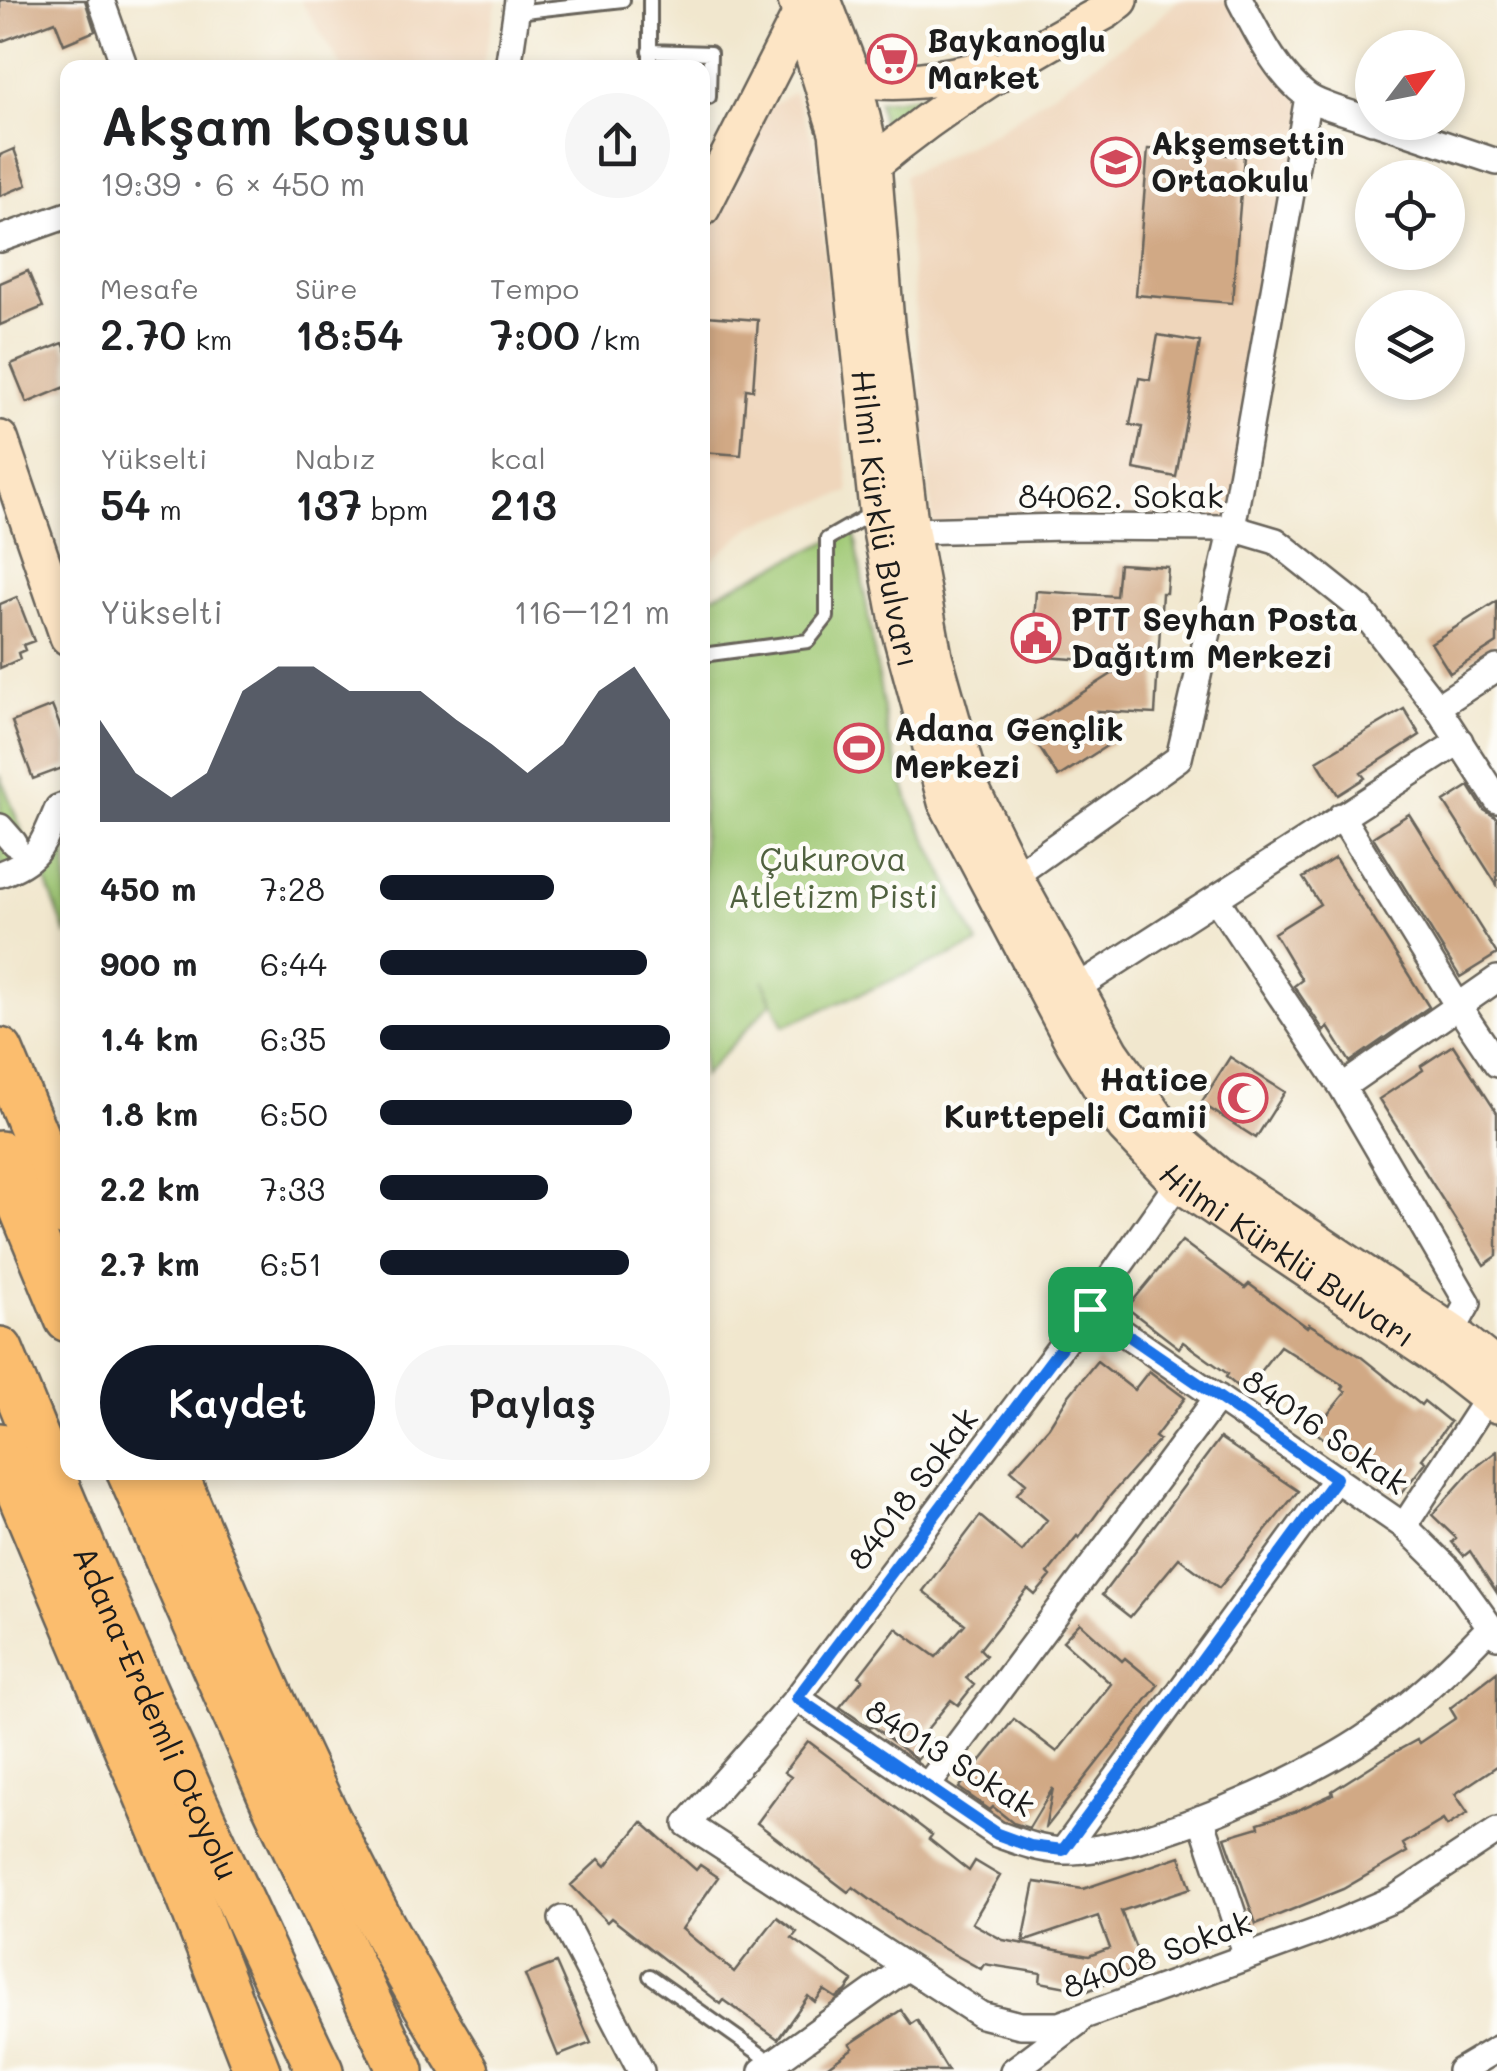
<!DOCTYPE html>
<html lang="tr">
<meta charset="utf-8">
<style>
:root{--surface:#fff;--page:#f6f6f6;--text:#202124;--muted:#757577;--accent:#111827}
body{margin:0;font-family:Mali,sans-serif;background:var(--page);color:var(--text);height:100vh;display:flex;flex-direction:column;font-size:38px;white-space:nowrap}
*{box-sizing:border-box;margin:0}
p{font-size:32px;color:var(--muted)}
.icon{flex:none;width:55px;height:55px;fill:none;stroke:currentColor;stroke-width:2;stroke-linecap:round;stroke-linejoin:round}
.map{position:relative;flex:1;overflow:hidden}
.panel{position:absolute;left:60px;top:60px;width:650px;height:1420px;display:flex;flex-direction:column;background:var(--surface);border-radius:20px;box-shadow:0 5px 15px #0003}
.panel>*{flex:none}
.needle{width:65px;rotate:58deg}
.tools{position:absolute;left:1355px;top:30px;display:grid;gap:20px}
.tools a{display:grid;place-items:center;width:110px;height:110px;border-radius:50%;background:var(--surface);box-shadow:0 5px 15px #0003;font-size:50px}
.pin{position:absolute;display:grid;place-items:center;width:85px;height:85px;color:#fff;margin:-42px;border-radius:20px;box-shadow:0 5px 15px #0006}
.round{display:grid;place-items:center;flex:none;width:105px;height:105px;border-radius:52px;background:var(--page)}
.head{display:flex;align-items:center;justify-content:space-between;height:170px;padding:0 40px}
h1{font-size:55px;font-weight:600;line-height:75px}
.metrics{display:grid;grid-template-columns:repeat(3,1fr);gap:15px;height:170px;padding:10px 40px}
.metrics div{display:grid;align-content:center}
.metrics b{font-size:42px;font-weight:600}
.metrics small{font-size:28px;font-weight:400}
.metrics p{font-size:28px}
.chart{height:280px;padding:20px 40px}
.chart p{display:flex;justify-content:space-between}
.chart svg{width:100%;height:180px;margin-top:10px;fill:var(--accent);opacity:.7}
.primary-button{display:flex;gap:20px;margin-top:auto;padding:20px 40px}
.primary-button a{flex:1;height:115px;border-radius:60px;background:var(--accent);color:#fff;font-size:40px;font-weight:600;line-height:115px;text-align:center}
.primary-button a+a{background:var(--page);color:var(--text)}
ul{padding:0 40px;list-style:none;font-size:32px}
li{display:grid;grid-template-columns:160px 120px 1fr;align-items:center;height:75px}
li i{height:25px;border-radius:12px;background:var(--accent)}
.map>svg:first-child{display:block}
.built{fill:#efd6bb}
.green{fill:#9fc873;stroke:#5e7248;stroke-width:2.5}
.building{fill:#d1a985}
.lines{fill:none;stroke-linecap:round;stroke-linejoin:round}
.lane-casing{stroke:#67635a;stroke-width:18}
.street-casing{stroke:#67635a;stroke-width:30}
.secondary-casing{stroke:#67635a;stroke-width:40}
.highway-casing{stroke:#67635a;stroke-width:50}
.lane{stroke:#fff;stroke-width:12}
.street{stroke:#fff;stroke-width:25}
.secondary{stroke:#fde5c5;stroke-width:35}
.highway{stroke:#fbbd6e;stroke-width:45}
.route-casing{stroke:#fff;stroke-width:20}
.route{stroke:#1a73e8;stroke-width:12}
.labels{text-anchor:middle;stroke-width:9;stroke-linejoin:round;paint-order:stroke}
.poi-label{font-size:32px;font-weight:bold;fill:#1c1c1c;stroke:#fdfcf7;text-anchor:start}
.street-label{font-size:32px;fill:#1c1c1c;stroke:#fdfcf7}
.park-label{font-size:32px;fill:#50613f;stroke:#fdfcf7}
</style>
<div class="map">
<svg width="1497" height="2071" viewBox="0 0 1497 2071">
<rect width="100%" height="100%" fill="#fdfcf7"/>
<filter id="ink" filterUnits="userSpaceOnUse"><feTurbulence type="fractalNoise" baseFrequency=".01" numOctaves="2"/><feDisplacementMap in="SourceGraphic" scale="20" xChannelSelector="R" yChannelSelector="G"/><feConvolveMatrix kernelMatrix="1 2 1 2 8 2 1 2 1" color-interpolation-filters="sRGB"/></filter>
<filter id="wash" filterUnits="userSpaceOnUse"><feTurbulence type="fractalNoise" baseFrequency=".0048" numOctaves="4" result="noise"/><feDisplacementMap in="SourceGraphic" scale="40" xChannelSelector="R" yChannelSelector="G"/><feGaussianBlur stdDeviation="2.25" result="paint"/><feColorMatrix in="noise" values="0 0 0 0 0 0 0 0 0 0 0 0 0 0 0 0 0 1.4 0 .05"/><feComposite in="paint" operator="in"/></filter>
<g filter="url(#wash)">
<rect width="100%" height="100%" fill="#f1e7ce"/>
<!-- built -->
<path class="built" d="M300,0H497L482,67L343,68Z
M1178,0H1238L1307,104L1234,520L933,526L904,176L997,131L1153,24Z
M794,92L815,147L849,492L755,524L703,567L702,241L742,143L766,109Z"/>
<!-- green -->
<path class="green" d="M938,94L883,128L878,101Z
M854,529L888,736L910,804L978,944L784,1026L763,980L772,1002L703,1076L702,601Z
M0,775L28,847L5,872L0,858Z
M67,837V936L45,878L58,841Z"/>
<g id="blocks">
<!-- building -->
<path class="building" d="M0,0H85L95,31L64,44L55,21L0,42Z
M14,149L27,185L0,196V155Z
M1148,149L1244,156L1232,303L1136,295Z
M28,271L43,307L0,325V283Z
M706,316L758,320L753,390L746,389L741,455L702,452Z
M1158,335L1200,342L1176,477L1134,469L1142,427L1130,425L1139,378L1150,380Z
M63,343L68,354V386L27,403L11,364Z
M1119,564L1168,567L1166,593H1162L1155,714L1097,711L1116,740L1058,777L1027,728L1129,663L1032,656L1036,591L1116,596Z
M17,597L34,641L23,645L25,650L18,653L20,659L0,668V604Z
M1497,601V643L1450,673L1431,643Z
M52,706L68,746V766L33,779L12,722Z
M1404,709L1420,735L1361,773L1365,778L1338,795L1317,761Z
M1469,786L1484,810L1497,818V885L1444,802Z
M1409,814L1497,954L1460,977L1373,837Z
M1335,858L1429,1007L1350,1062L1328,1027L1324,1031L1294,986L1302,980L1274,933L1320,904L1303,878Z
M1453,1045L1497,1113V1256L1484,1265L1379,1099L1423,1070L1421,1066Z
M1230,1057L1285,1092L1256,1138L1201,1103Z
M1182,1241L1245,1288L1249,1284L1307,1327L1309,1324L1360,1356L1421,1405L1424,1401L1450,1422L1422,1459L1426,1462L1399,1496L1314,1431L1346,1392L1342,1389L1344,1386L1280,1346L1244,1392L1226,1377L1228,1374L1183,1342L1179,1348L1127,1308Z
M1097,1361L1134,1390L1149,1371L1185,1398L1155,1437L1159,1440L1109,1497L1079,1538L1077,1536L1048,1573L1051,1576L1035,1595L1028,1589L980,1649L986,1655L966,1678L974,1685L958,1705L951,1700L924,1733L933,1740L917,1760L873,1726L870,1728L840,1707L863,1679L859,1676L896,1628L936,1657L965,1624L923,1591L980,1516L1022,1552L1047,1520L1017,1494L1026,1483L1011,1470L1049,1427L1067,1398Z
M1220,1438L1298,1491L1219,1588L1179,1558L1130,1617L1102,1595Z
M1497,1451V1593L1470,1551L1464,1556L1452,1542L1456,1538L1432,1515L1471,1471Z
M1080,1623L1122,1661L1125,1658L1158,1685L1045,1829L1053,1788L1029,1828L1013,1823L993,1807L990,1810L959,1788L1014,1719L1057,1752L1111,1684L1063,1641Z
M1497,1672V1766L1455,1794L1468,1813L1447,1826L1443,1820L1403,1844L1407,1852L1343,1889L1256,1924L1225,1837L1259,1827L1258,1823L1294,1812L1333,1794L1332,1791L1384,1758L1417,1740L1419,1743L1456,1718L1450,1708Z
M808,1741L932,1835L929,1839L969,1871L975,1861L1000,1876L972,1923L1003,1940L1089,1956L1110,1948L1098,1916L1023,1942L1035,1882L1083,1889L1180,1856L1191,1888L1121,1911L1143,1966L1088,1991L1040,1982L1041,1973L984,1964L981,1969L917,1934L853,1887L848,1892L757,1823L791,1777L784,1772Z
M642,1822L696,1870L700,1865L718,1877L682,1929L734,1972L777,1917L797,1932L792,1938L853,1981L846,1991L836,1998L824,1990L815,2002L808,1996L778,2039L724,2000L721,2004L611,1918L607,1922L571,1885L599,1859L606,1866Z
M556,1963L591,2043L558,2056L525,1975Z
M901,2010L911,2024L917,2020L948,2071H821L853,2048L850,2044Z"/>
</g>
</g>
<g filter="url(#ink)">
<use href="#blocks" fill-opacity="0" stroke="#67635a" stroke-width="2.5"/>
<g class="lines">
<!-- lane casing -->
<g class="lane-casing">
<path id="lane" d="M516,12L623,0
M649,51L710,53L709,97L702,96
M650,68V0
M702,655L808,641L827,617V539L874,512
M650,1976L773,2063"/>
</g>
<!-- street casing -->
<g class="street-casing">
<path id="street" d="M101,0L125,68
M1240,0C1257,32 1276,73 1307,96C1324,108 1353,113 1372,121
M508,68L518,0
M1378,122L1497,162
M0,239L68,215
M911,531L1065,527L1232,528L1276,541L1360,608L1437,707L1497,800
M1437,707L1497,668
M1341,816L1458,1006L1497,1064
M0,827L14,843
M0,874C41,859 42,845 58,808L68,804
M1014,876L1179,758L1232,528L1308,97
M1216,899L1342,1087L1468,1303L1452,1332
M1075,989L1460,741
M1342,1087L1497,979
M1178,1183L1089,1309L797,1698L687,1824L981,2015L1020,2025H1059L1321,1930L1394,1899L1497,1831
M1089,1309L1404,1526L1450,1571L1497,1636
M1404,1526L1488,1397
M797,1698L997,1834C1019,1842 1040,1850 1064,1851C1141,1853 1307,1779 1370,1734C1415,1702 1453,1666 1490,1627
M928,1785L1218,1397
M1201,1818L1247,1957
M1063,1851L1336,1478
M562,1919L641,2071
M762,2071L907,1967
M1013,2071L1077,2023
M1460,2071L1497,2049"/>
</g>
<!-- secondary casing -->
<g class="secondary-casing">
<g id="secondary">
<path id="s1" d="M796,0L837,132L877,510L900,632L946,802L1074,1044L1125,1127L1178,1183L1432,1354L1497,1405"/>
<path d="M823,0L853,78L873,164L886,323L911,531L934,656L972,790L1014,876L1111,1052L1167,1132L1219,1176L1452,1332L1497,1368"/>
<path d="M853,78C899,86 941,79 987,68"/>
<path d="M873,164C946,102 1022,57 1106,11L1120,0"/>
<path d="M702,208L801,13"/>
<path d="M0,439L68,637"/>
</g>
</g>
<!-- highway casing -->
<g class="highway-casing">
<g id="highway">
<path d="M0,1051L68,1214"/>
<path d="M0,1154L68,1319"/>
<path id="s2" d="M0,1350C99,1594 206,1834 320,2071"/>
<path d="M0,1446L184,1883L257,2071"/>
<path d="M130,1472L272,1798L401,2071"/>
<path d="M174,1472C260,1679 347,1880 466,2071"/>
</g>
</g>
<!-- lane -->
<use href="#lane" class="lane"/>
<!-- street -->
<use href="#street" class="street"/>
<!-- secondary -->
<use href="#secondary" class="secondary"/>
<!-- highway -->
<use href="#highway" class="highway"/>
</g>
</g>
<g class="lines" filter="url(#ink)">
<!-- route casing -->
<g class="route-casing">
<path id="route" d="M1090,1309L1336,1478L1063,1850L1030,1846L997,1834L797,1698Z"/>
</g>
<!-- route -->
<use href="#route" class="route"/>
</g>
<!-- icons -->
<defs>
<g id="supermarket-ring" transform="scale(2.5)"><circle r="9.5" fill="#fdfcf7" stroke="#d1495b" stroke-width="1.5"/><path d="M-6-5.5h2.5l.6 2H6L4.5 2H-2.5L-4.4-4H-6ZM-1.5 3.2a1.3 1.3 0 1 0 .1 0ZM3 3.2a1.3 1.3 0 1 0 .1 0Z" fill="#d1495b"/></g>
<g id="school-ring" transform="scale(2.5)"><circle r="9.5" fill="#fdfcf7" stroke="#d1495b" stroke-width="1.5"/><path d="M0-5L7-2L0 1L-7-2ZM-4 1L0 2.5L4 1V4Q0 6-4 4Z" fill="#d1495b"/></g>
<g id="civic-ring" transform="scale(2.5)"><circle r="9.5" fill="#fdfcf7" stroke="#d1495b" stroke-width="1.5"/><path d="M-.6-6.5H3V-4.5H.6V-3L4-1V1h2V6H-6V1h2V-1L-.6-3ZM-1.2 2.5V6h2.4V2.5Z" fill="#d1495b"/></g>
<g id="stadium-ring" transform="scale(2.5)"><circle r="9.5" fill="#fdfcf7" stroke="#d1495b" stroke-width="1.5"/><path d="M0-5a6.5 5 0 1 0 0 10a6.5 5 0 1 0 0-10ZM-3.5-1.8h7v3.6h-7Z" fill="#d1495b"/></g>
<g id="mosque-ring" transform="scale(2.5)"><circle r="9.5" fill="#fdfcf7" stroke="#d1495b" stroke-width="1.5"/><path d="M3.5-4.9A6 6 0 1 0 3.5 4.9A5 5 0 1 1 3.5-4.9Z" fill="#d1495b"/></g>
</defs>
<g fill-rule="evenodd">
<use href="#supermarket-ring" x="892" y="59"/>
<use href="#school-ring" x="1116" y="162"/>
<use href="#civic-ring" x="1036" y="638"/>
<use href="#stadium-ring" x="859" y="748"/>
<use href="#mosque-ring" x="1243" y="1098"/>
</g>
<g class="labels">
<!-- poi labels -->
<g class="poi-label">
<text x="927" y="52">Baykanoglu<tspan x="927" dy="37">Market</tspan></text>
<text x="1151" y="155">Akşemsettin<tspan x="1151" dy="37">Ortaokulu</tspan></text>
<text x="1071" y="631">PTT Seyhan Posta<tspan x="1071" dy="37">Dağıtım Merkezi</tspan></text>
<text x="894" y="741">Adana Gençlik<tspan x="894" dy="37">Merkezi</tspan></text>
<text x="1208" y="1091" text-anchor="end">Hatice<tspan x="1208" dy="37">Kurttepeli Camii</tspan></text>
</g>
<!-- street labels -->
<g class="street-label">
<text x="1121" y="508">84062. Sokak</text>
<text dy="11" stroke="none"><textPath href="#s1" startOffset="528">Hilmi Kürklü Bulvarı</textPath></text>
<text dy="11" stroke="none"><textPath href="#s1" startOffset="1398">Hilmi Kürklü Bulvarı</textPath></text>
<text transform="translate(1325 1432) rotate(35)" y="11">84016 Sokak</text>
<text transform="translate(913 1489) rotate(-53)" y="11">84018 Sokak</text>
<text dy="11" stroke="none"><textPath href="#s2" startOffset="395">Adana-Erdemli Otoyolu</textPath></text>
<text transform="translate(950 1758) rotate(32)" y="11">84013 Sokak</text>
<text transform="translate(1157 1955) rotate(-20)" y="11">84008 Sokak</text>
</g>
<!-- park labels -->
<g class="park-label">
<text x="833" y="871">Çukurova<tspan x="833" dy="37">Atletizm Pisti</tspan></text>
</g>
</g>
</svg>
<div class="tools">
<a><svg class="needle" viewBox="-14 -14 28 28"><path d="M0-13l5 13h-10z" fill="#e53935"/><path d="M0 13l5-13h-10z" fill="#757577"/></svg></a>
<a><svg class="icon" aria-label="locate" viewBox="0 0 24 24"><circle cx="12" cy="12" r="6"/><path d="M12 2v4M12 18v4M2 12h4M18 12h4"/></svg></a>
<a><svg class="icon" aria-label="layers" viewBox="0 0 24 24"><path d="M12 4l9 5-9 5-9-5zM3 14l9 5 9-5"/></svg></a>
</div>
<div class="pin" style="left:1090px;top:1309px;background:#1e9e55"><svg class="icon" aria-label="arrive" viewBox="0 0 24 24"><path d="M6 21V4h12l-3 4 3 4H6"/></svg></div>
<section class="panel">
<div class="head"><div><h1>Akşam koşusu</h1><p>19:39 · 6 × 450 m</p></div><a class="round"><svg class="icon" aria-label="share" viewBox="0 0 24 24"><path d="M12 15V3M7 8l5-5 5 5M5 13v7h14v-7"/></svg></a></div>
<div class="metrics">
<div><p>Mesafe</p><b>2.70<small> km</small></b></div>
<div><p>Süre</p><b>18:54</b></div>
<div><p>Tempo</p><b>7:00<small> /km</small></b></div>
</div>
<div class="metrics">
<div><p>Yükselti</p><b>54<small> m</small></b></div>
<div><p>Nabız</p><b>137<small> bpm</small></b></div>
<div><p>kcal</p><b>213</b></div>
</div>
<div class="chart"><p><span>Yükselti</span>116–121 m</p>
<svg viewBox="0 0 160 44" preserveAspectRatio="none"><path d="M0 44V19L10 32L20 38L30 32L40 12L50 6L60 6L70 12L80 12L90 12L100 19L110 25L120 32L130 25L140 12L150 6L160 19V44z"/></svg>
</div>
<ul>
<li><b>450 m</b>7:28<i style="width:60%"></i></li>
<li><b>900 m</b>6:44<i style="width:92%"></i></li>
<li><b>1.4 km</b>6:35<i style="width:100%"></i></li>
<li><b>1.8 km</b>6:50<i style="width:87%"></i></li>
<li><b>2.2 km</b>7:33<i style="width:58%"></i></li>
<li><b>2.7 km</b>6:51<i style="width:86%"></i></li>
</ul>
<div class="primary-button"><a>Kaydet</a><a>Paylaş</a></div>
</section>
</div>
